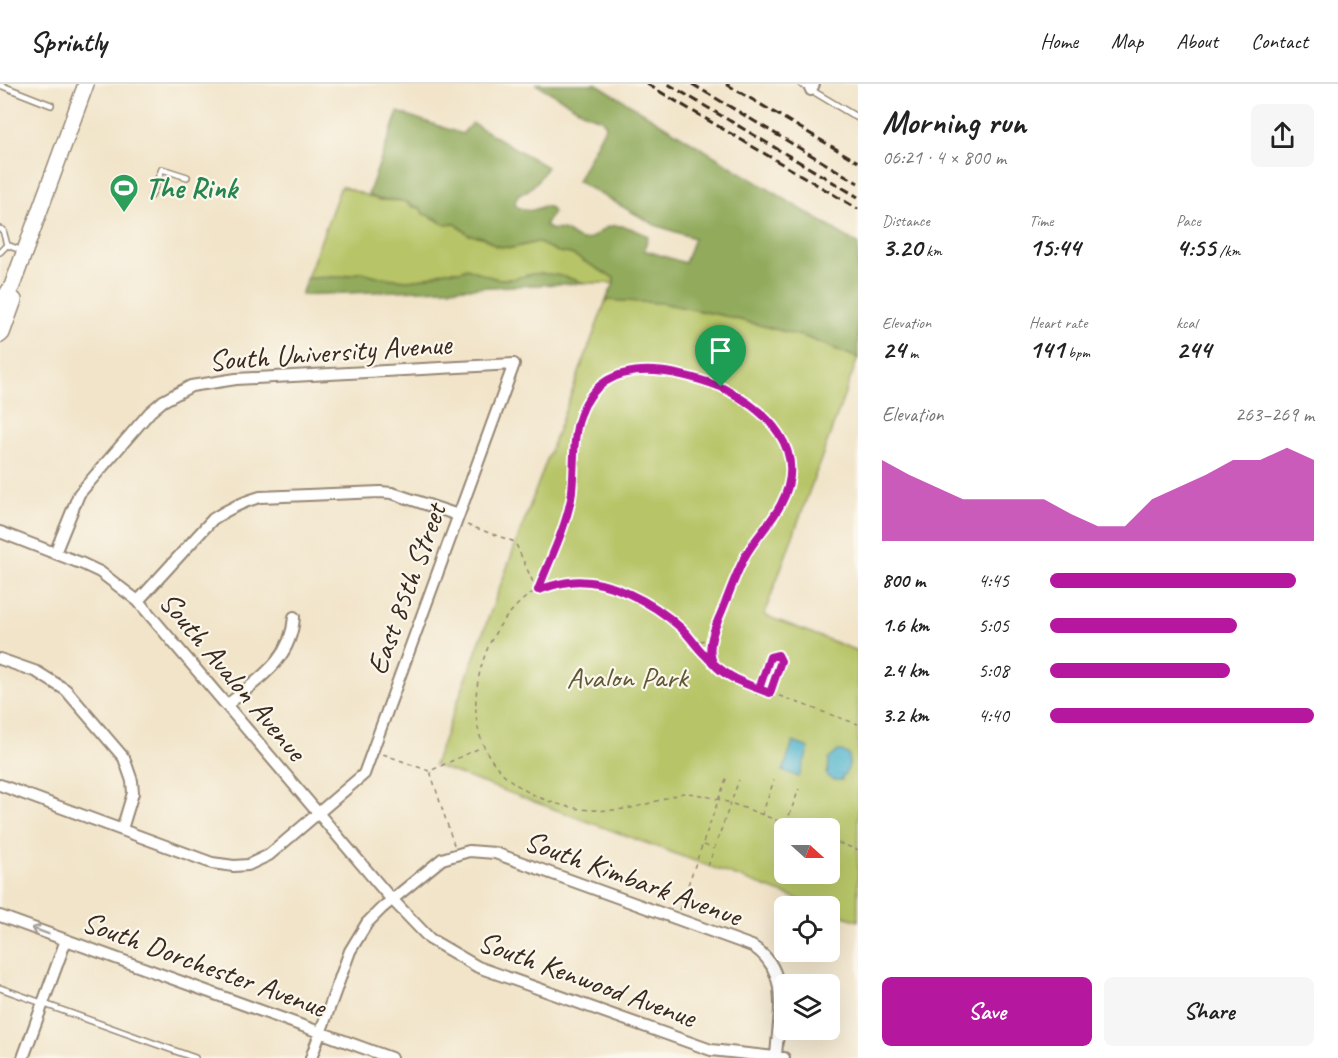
<!DOCTYPE html>
<meta charset="utf-8">
<style>
:root{--surface:#fff;--page:#f6f6f6;--text:#222;--muted:#767676;--line:#e0e0e0;--accent:#b5179e}
body{margin:0;font-family:Caveat,sans-serif;background:var(--page);color:var(--text);height:100vh;display:flex;flex-direction:column;font-size:22px;white-space:nowrap}
*{box-sizing:border-box;margin:0}
p{font-size:20px;color:var(--muted)}
.icon{flex:none;width:33px;height:33px;fill:none;stroke:currentColor;stroke-width:2;stroke-linecap:round;stroke-linejoin:round}
.map{position:relative;flex:1;overflow:hidden}
.drawer{display:flex;flex-direction:column;background:var(--surface);width:480px}
.drawer>*{flex:none}
.needle{width:39px;rotate:111deg}
.controls{position:absolute;left:774px;top:734px;display:grid;gap:12px}
.controls a{display:grid;place-items:center;width:66px;height:66px;border-radius:9px;background:var(--surface);box-shadow:0 6px 24px #0002;font-size:30px}
.pin{position:absolute;display:grid;place-items:center;width:51px;height:51px;color:#fff;margin:-62px -26px;border-radius:50% 50% 50% 0;rotate:-45deg;box-shadow:0 0 6px #0007}
.pin .icon{rotate:45deg}
.round{display:grid;place-items:center;flex:none;width:63px;height:63px;border-radius:9px;background:var(--page)}
.overview{display:flex;align-items:center;justify-content:space-between;height:102px;padding:0 24px}
h1{font-size:33px;font-weight:700;line-height:45px}
.figures{display:grid;grid-template-columns:repeat(3,1fr);gap:9px;height:102px;padding:6px 24px}
.figures div{display:grid;align-content:center}
.figures b{font-size:26px;font-weight:700}
.figures small{font-size:16px;font-weight:400}
.figures p{font-size:16px}
.chart{height:168px;padding:12px 24px}
.chart p{display:flex;justify-content:space-between}
.chart svg{width:100%;height:108px;margin-top:6px;fill:var(--accent);opacity:.7}
.action{display:flex;gap:12px;margin-top:auto;padding:12px 24px}
.action a{flex:1;height:69px;border-radius:9px;background:var(--accent);color:#fff;font-size:24px;font-weight:700;line-height:69px;text-align:center}
.action a+a{background:var(--page);color:var(--text)}
ul{padding:0 24px;list-style:none;font-size:20px}
li{display:grid;grid-template-columns:96px 72px 1fr;align-items:center;height:45px}
li i{height:15px;border-radius:8px;background:var(--accent)}
header{display:flex;align-items:center;gap:36px;box-sizing:border-box;height:84px;padding:0 30px;background:var(--surface);border-bottom:2px solid var(--line)}
header strong{font-size:28px}
nav{display:flex;gap:33px;margin-inline-start:auto;font-size:21px}
main{display:flex;flex:1;min-height:0}
.map>svg:first-child{display:block}
.green{fill:#b7c568;stroke:#797843;stroke-width:1.5;fill-rule:evenodd}
.forest{fill:#91aa5c;stroke:#666a3d;stroke-width:1.5}
.water{fill:#4db2cc;stroke:#446e75;stroke-width:1.5}
.lines{fill:none;stroke-linecap:round;stroke-linejoin:round}
.service-casing{stroke:#968774;stroke-width:8}
.minor-casing{stroke:#968774;stroke-width:14}
.secondary-casing{stroke:#968774;stroke-width:18}
.path{stroke:#968774;stroke-width:1.5;stroke-dasharray:4.5 4.5;stroke-linecap:butt}
.service{stroke:#fff;stroke-width:5}
.minor{stroke:#fff;stroke-width:10}
.secondary{stroke:#fff;stroke-width:15}
.rail{stroke:#3b2a1e;stroke-width:3;stroke-dasharray:9 4.5;stroke-linecap:butt}
.oneway{stroke:#a79f9a}
.route-casing{stroke:#fff;stroke-width:12}
.route{stroke:#b5179e;stroke-width:8}
.labels{text-anchor:middle;stroke-width:4.5;stroke-linejoin:round;paint-order:stroke}
.leisure-label{font-size:30px;font-weight:bold;fill:#27864d;stroke:#fbf7ec;text-anchor:start}
.street-label{font-size:30px;fill:#3b2a1e;stroke:#fbf7ec}
.park-label{font-size:30px;fill:#605834;stroke:#fbf7ec}
</style>
<header>
<strong>Sprintly</strong>
<nav><a>Home</a><a>Map</a><a>About</a><a>Contact</a></nav>
</header>
<main>
<div class="map">
<svg width="858" height="974" viewBox="0 0 858 974">
<rect width="100%" height="100%" fill="#fbf7ec"/>
<filter id="ink" filterUnits="userSpaceOnUse"><feTurbulence type="fractalNoise" baseFrequency=".0167" numOctaves="2"/><feDisplacementMap in="SourceGraphic" scale="12" xChannelSelector="R" yChannelSelector="G"/><feConvolveMatrix kernelMatrix="1 2 1 2 8 2 1 2 1" color-interpolation-filters="sRGB"/></filter>
<filter id="wash" filterUnits="userSpaceOnUse"><feTurbulence type="fractalNoise" baseFrequency=".008" numOctaves="4" result="noise"/><feDisplacementMap in="SourceGraphic" scale="24" xChannelSelector="R" yChannelSelector="G"/><feGaussianBlur stdDeviation="1.35" result="paint"/><feColorMatrix in="noise" values="0 0 0 0 0 0 0 0 0 0 0 0 0 0 0 0 0 1.4 0 .05"/><feComposite in="paint" operator="in"/></filter>
<g filter="url(#wash)">
<rect width="100%" height="100%" fill="#f1e4c9"/>
<!-- green -->
<path class="green" d="M341,102L379,116L404,117L412,123L420,124C424,131 438,137 446,141L456,140L462,146L483,153L496,162L512,164L537,158L558,168L571,170L614,194V199H584L556,191L536,190L511,195H499L479,190L467,184L460,187H445L425,194L408,196L384,194L362,188L342,193L307,194Z
M606,216L662,219L725,232L805,253L858,274L764,531L858,567V837L830,827V822H817L434,681ZM784,744H830V789H784Z"/>
<!-- forest -->
<path class="forest" d="M536,0H597L858,160V274L805,253L725,232L662,219L606,216L614,199V194L571,170L558,168L537,158L512,164L496,162L483,153L469,151L456,140H443L436,134L423,130L420,124C412,123 409,118 402,117C387,113 385,120 368,111L398,28L462,50L472,39L547,83C542,92 530,109 519,110L516,115L515,121C526,129 533,127 544,122L551,124L553,128L545,141C550,148 554,144 562,146C570,147 574,156 583,156C594,156 599,146 608,143C620,138 638,147 648,152L644,166L685,179L694,154L655,141L577,97L606,41L601,35L587,30Z
M467,184C478,188 488,193 499,195C511,197 521,192 532,190C550,188 568,193 584,199L301,211L307,194L342,193L362,188L384,194L408,196L425,194L445,187H460Z"/>
<!-- water -->
<path class="water" d="M793,658L809,664L799,693L783,687Z
M838,667H842L849,671C850,680 849,687 842,693V696C835,697 829,696 826,689L828,688L829,675Z"/>
</g>
<g filter="url(#ink)">
<g class="lines">
<!-- service casing -->
<g class="service-casing">
<path id="service" d="M801,0L858,34
M0,1L51,21
M151,112L162,85L187,93
M0,145L3,146L7,161
M0,168L7,161L23,167
M0,904L195,974"/>
</g>
<!-- minor casing -->
<g class="minor-casing">
<path id="minor" d="M811,6L814,0
M0,448L83,480L100,488L138,517L386,809L430,855L478,883L711,966L784,974
M138,517L213,435C228,425 242,418 260,413L380,408L392,409L458,431
M0,575L37,588L66,606L124,674L132,697L133,709L122,745
M227,621C258,595 291,577 294,533
M0,701L212,779L234,782L248,781L269,771L364,690L514,280L236,295L191,302L163,317L150,328L79,410L55,469
M0,832L391,974
M23,974L66,856
M311,974L350,867L367,839L382,824L442,775L469,767L495,769L752,862C792,886 778,933 776,973"/>
</g>
<!-- secondary casing -->
<g class="secondary-casing">
<path id="secondary" d="M0,227L5,213L12,202L86,0
M0,251L2,249L14,216"/>
</g>
<!-- path -->
<path class="path" d="M467,441L515,458L536,505
M538,505C549,477 563,449 570,419C575,399 572,377 575,356C581,312 613,281 659,286C694,289 731,303 759,326C790,352 799,392 777,428C770,439 760,449 752,461C740,479 715,536 712,557C710,565 712,572 714,579
M691,554L702,557L713,549
M768,582L778,586
M756,611L770,573L778,571L781,574V580L768,615
M383,670L429,687
M762,731L774,696
M786,740L799,705
M796,744C767,733 713,709 683,709C660,715 638,725 613,726C558,730 490,703 478,644C471,611 481,568 501,540C510,528 523,513 537,506C585,483 642,510 679,542C696,557 708,577 727,590C742,600 760,605 777,611C804,621 831,631 858,640
M830,756L858,766
M454,761L430,687L482,663
M704,761L714,765
M708,782L739,696
M679,826L727,692"/>
<!-- service -->
<use href="#service" class="service"/>
<!-- minor -->
<use href="#minor" class="minor"/>
<!-- secondary -->
<use href="#secondary" class="secondary"/>
<!-- rail -->
<path class="rail" d="M647,0L858,125
M668,0L858,113
M692,0L858,99
M726,0L858,78"/>
</g>
<!-- one-way arrows -->
<defs><path id="oneway-shaft" d="M-6 0H5M1.5-3L5.5 0L1.5 3" fill="none" stroke-width="1.6" stroke-linecap="round" stroke-linejoin="round" transform="scale(1.5)"/></defs>
<use class="oneway" href="#oneway-shaft" transform="translate(40 847) rotate(-160)"/>
</g>
<g class="lines" filter="url(#ink)">
<!-- route casing -->
<g class="route-casing">
<path id="route" d="M721,303C668,283 594,268 577,343C572,367 575,391 571,415C565,446 549,477 538,506C548,503 559,499 569,498C607,493 654,519 681,544C690,552 696,563 705,571C720,588 738,597 759,605L770,573L778,571L781,577L770,609C755,603 724,594 714,580C706,567 713,548 718,536C728,514 735,490 747,469C757,452 772,438 781,420C810,365 766,326 721,303"/>
</g>
<!-- route -->
<use href="#route" class="route"/>
</g>
<!-- icons -->
<defs>
<g id="stadium-pin" transform="scale(1.5)"><path d="M0 17L-7.5 6A9.5 9.5 0 1 1 7.5 6Z" fill="#2e9e5b" stroke="#fbf7ec"/><path d="M0-5a6.5 5 0 1 0 0 10a6.5 5 0 1 0 0-10ZM-3.5-1.8h7v3.6h-7Z" fill="#fff"/></g>
</defs>
<g fill-rule="evenodd">
<use href="#stadium-pin" x="124" y="104"/>
</g>
<g class="labels">
<!-- leisure labels -->
<g class="leisure-label">
<text x="145" y="114">The Rink</text>
</g>
<!-- street labels -->
<g class="street-label">
<text transform="translate(330 268) rotate(-4)" y="10">South University Avenue</text>
<text transform="translate(406 505) rotate(-70)" y="10">East 85th Street</text>
<text transform="translate(233 592) rotate(50)" y="10">South Avalon Avenue</text>
<text transform="translate(633 794) rotate(20)" y="10">South Kimbark Avenue</text>
<text transform="translate(204 880) rotate(20)" y="10">South Dorchester Avenue</text>
<text transform="translate(587 895) rotate(20)" y="10">South Kenwood Avenue</text>
</g>
<!-- park labels -->
<g class="park-label">
<text x="627" y="603">Avalon Park</text>
</g>
</g>
</svg>
<div class="controls">
<a><svg class="needle" viewBox="-14 -14 28 28"><path d="M0-13l5 13h-10z" fill="#e53935"/><path d="M0 13l5-13h-10z" fill="#767676"/></svg></a>
<a><svg class="icon" aria-label="locate" viewBox="0 0 24 24"><circle cx="12" cy="12" r="6"/><path d="M12 2v4M12 18v4M2 12h4M18 12h4"/></svg></a>
<a><svg class="icon" aria-label="layers" viewBox="0 0 24 24"><path d="M12 4l9 5-9 5-9-5zM3 14l9 5 9-5"/></svg></a>
</div>
<div class="pin" style="left:721px;top:303px;background:#1e9e55"><svg class="icon" aria-label="arrive" viewBox="0 0 24 24"><path d="M6 21V4h12l-3 4 3 4H6"/></svg></div>
</div>
<section class="drawer">
<div class="overview"><div><h1>Morning run</h1><p>06:21 · 4 × 800 m</p></div><a class="round"><svg class="icon" aria-label="share" viewBox="0 0 24 24"><path d="M12 15V3M7 8l5-5 5 5M5 13v7h14v-7"/></svg></a></div>
<div class="figures">
<div><p>Distance</p><b>3.20<small> km</small></b></div>
<div><p>Time</p><b>15:44</b></div>
<div><p>Pace</p><b>4:55<small> /km</small></b></div>
</div>
<div class="figures">
<div><p>Elevation</p><b>24<small> m</small></b></div>
<div><p>Heart rate</p><b>141<small> bpm</small></b></div>
<div><p>kcal</p><b>244</b></div>
</div>
<div class="chart"><p><span>Elevation</span>263–269 m</p>
<svg viewBox="0 0 160 44" preserveAspectRatio="none"><path d="M0 44V11L10 17L20 22L30 27L40 27L50 27L60 27L70 33L80 38L90 38L100 27L110 22L120 17L130 11L140 11L150 6L160 11V44z"/></svg>
</div>
<ul>
<li><b>800 m</b>4:45<i style="width:93%"></i></li>
<li><b>1.6 km</b>5:05<i style="width:71%"></i></li>
<li><b>2.4 km</b>5:08<i style="width:68%"></i></li>
<li><b>3.2 km</b>4:40<i style="width:100%"></i></li>
</ul>
<div class="action"><a>Save</a><a>Share</a></div>
</section>
</main>
